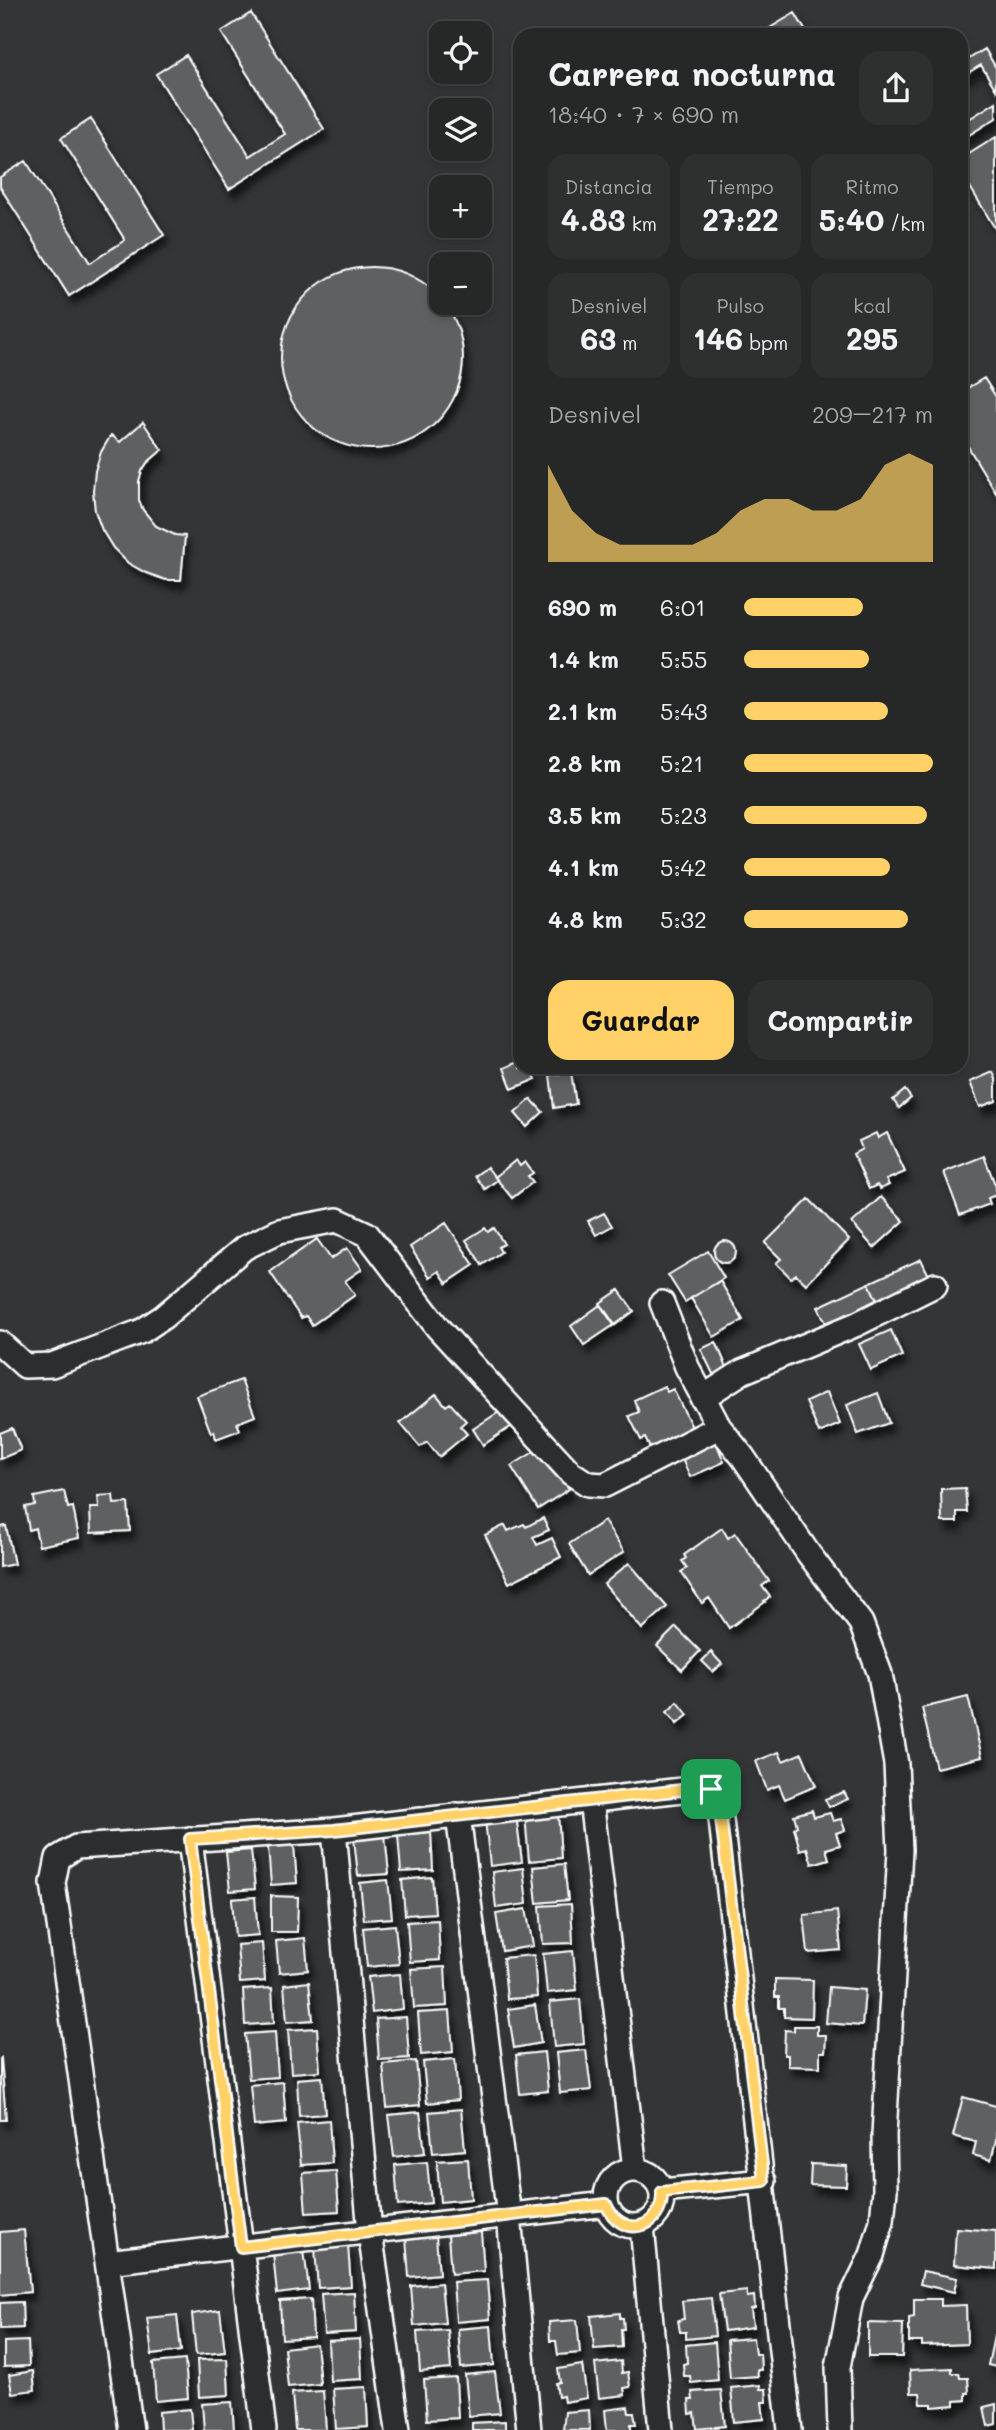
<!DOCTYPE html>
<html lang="es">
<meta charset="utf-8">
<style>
:root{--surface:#262828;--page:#2e3030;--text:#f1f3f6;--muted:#a4a6a8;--line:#424445;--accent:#ffd166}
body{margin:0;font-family:Mali,sans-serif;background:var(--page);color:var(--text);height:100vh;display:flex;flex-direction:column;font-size:26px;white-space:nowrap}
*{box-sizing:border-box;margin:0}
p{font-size:23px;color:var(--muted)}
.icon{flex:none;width:38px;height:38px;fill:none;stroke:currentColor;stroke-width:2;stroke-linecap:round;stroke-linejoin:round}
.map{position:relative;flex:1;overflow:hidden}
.details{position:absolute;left:513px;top:28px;width:455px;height:1046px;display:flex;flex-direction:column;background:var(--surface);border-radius:21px;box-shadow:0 4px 10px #0003,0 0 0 2px var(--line)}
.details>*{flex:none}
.fabs{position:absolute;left:429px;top:21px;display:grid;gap:14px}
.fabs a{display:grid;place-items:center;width:63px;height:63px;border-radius:14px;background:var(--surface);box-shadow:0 4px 10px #0003,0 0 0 2px var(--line);font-size:35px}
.pin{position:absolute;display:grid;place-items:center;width:60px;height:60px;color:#fff;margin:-30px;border-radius:14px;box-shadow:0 4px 10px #0006}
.round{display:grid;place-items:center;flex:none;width:74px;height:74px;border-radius:21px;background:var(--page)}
.headline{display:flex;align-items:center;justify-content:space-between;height:119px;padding:0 35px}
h1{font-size:32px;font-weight:700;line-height:52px}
.metrics{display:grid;grid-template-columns:repeat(3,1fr);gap:10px;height:119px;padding:7px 35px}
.metrics div{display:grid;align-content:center;border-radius:18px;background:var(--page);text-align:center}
.metrics b{font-size:30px;font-weight:700}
.metrics small{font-size:19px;font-weight:400}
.metrics p{font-size:19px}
.chart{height:196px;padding:14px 35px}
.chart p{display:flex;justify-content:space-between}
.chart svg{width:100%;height:126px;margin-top:7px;fill:var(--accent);opacity:.7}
.primary-button{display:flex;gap:14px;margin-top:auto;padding:14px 35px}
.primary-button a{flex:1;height:80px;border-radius:21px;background:var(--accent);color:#111;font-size:28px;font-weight:700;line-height:80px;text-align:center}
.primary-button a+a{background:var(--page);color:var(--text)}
ul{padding:0 35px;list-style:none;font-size:23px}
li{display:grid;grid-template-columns:112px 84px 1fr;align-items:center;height:52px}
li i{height:18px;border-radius:9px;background:var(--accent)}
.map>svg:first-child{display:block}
.building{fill:#5f6162;stroke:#fff;stroke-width:2;filter:url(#shadow)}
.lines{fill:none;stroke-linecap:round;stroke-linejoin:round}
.minor-casing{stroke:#fff;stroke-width:28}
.minor{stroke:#2a2d2e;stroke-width:23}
.route-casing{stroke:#fff;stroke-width:14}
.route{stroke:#ffd166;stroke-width:9}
</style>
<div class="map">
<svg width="996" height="2430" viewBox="0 0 996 2430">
<defs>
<filter id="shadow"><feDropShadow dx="4.5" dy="8" stdDeviation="3.5" flood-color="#0009"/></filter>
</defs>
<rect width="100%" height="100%" fill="#333536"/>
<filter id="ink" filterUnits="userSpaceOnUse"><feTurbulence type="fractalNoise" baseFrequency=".0143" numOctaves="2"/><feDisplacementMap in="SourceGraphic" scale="14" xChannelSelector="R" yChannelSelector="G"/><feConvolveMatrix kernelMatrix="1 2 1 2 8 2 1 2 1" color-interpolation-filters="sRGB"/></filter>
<g filter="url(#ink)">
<!-- building -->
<path class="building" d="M251,13L324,129L229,189L156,74L186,55L250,156L285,134L221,32Z
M795,13L808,35H758Z
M985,49L996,68V90L981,65L961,77V64Z
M996,102V118L961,140V124Z
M91,119L164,235L69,296L0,187V177L26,161L90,263L125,240L61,138Z
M996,137V230L961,172V159Z
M281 358a91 91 0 1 1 182 0a91 91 0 1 1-182 0Z
M984,378L996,397V493L961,435V392Z
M143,422L162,450L147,463L142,471L139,481V500L143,510L156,526L175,535L185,536L181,580H166L146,573L128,563L113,548L102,530L95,511L93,491L95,471L101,452L111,435L120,442Z
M520,1061V1068H531L536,1079L512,1089L504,1068Z
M571,1072L576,1104L554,1108L550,1075Z
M993,1072L996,1079V1101L980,1107L970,1082Z
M905,1090L911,1098L899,1108L893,1100Z
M531,1099L543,1112L527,1127L515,1113Z
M876,1133L878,1138L887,1133L905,1172L886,1180L889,1185L880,1189L877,1185L869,1189L853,1154L862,1149L859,1141Z
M984,1156L996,1187V1195L988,1198L990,1204L960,1215L944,1172Z
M516,1160L520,1166L525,1162L533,1173L528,1176L533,1182L512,1198L495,1177Z
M487,1167L497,1180L485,1189L475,1176Z
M881,1197L904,1221L874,1248L852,1223Z
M809,1199L849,1240L806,1284L796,1274L791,1278L776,1263L781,1259L765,1243Z
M604,1213L612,1226L596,1235L588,1221Z
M446,1223L474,1265L447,1283L439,1271L430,1277L410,1247Z
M485,1228L488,1232L494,1228L504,1244L498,1247L501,1252L482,1265L466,1240Z
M317,1239L331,1259L347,1248L362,1269L345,1281L355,1295L312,1325L306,1316L301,1318L270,1272Z
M714 1252a11 11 0 1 1 22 0a11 11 0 1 1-22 0Z
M708,1251L724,1278L685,1302L668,1275Z
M921,1259L930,1278L878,1303L869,1283Z
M720,1281L743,1320L714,1337L691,1298Z
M869,1283L878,1303L828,1327L818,1307Z
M619,1290L634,1311L615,1325L600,1303Z
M600,1305L614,1325L584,1345L571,1326Z
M891,1330L902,1356L871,1370L859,1344Z
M716,1342L728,1370L714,1376L701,1349Z
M241,1380L255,1416L237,1423L240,1430L216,1439L214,1431L211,1433L197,1396Z
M664,1386L667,1392L673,1389L692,1427L676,1435L678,1440L665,1446L663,1442L650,1448L645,1438L641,1440L629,1416L639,1412L634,1400Z
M827,1392L840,1424L819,1433L806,1402Z
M878,1393L889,1423L858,1434L847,1405Z
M436,1394L446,1406L450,1403L466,1421L460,1426L467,1434L439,1457L427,1442L420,1447L400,1423Z
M505,1408L515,1424L483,1445L473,1429Z
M12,1428L21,1450L0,1459V1433Z
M716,1442L724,1462L690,1477L681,1457Z
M542,1447L569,1489L538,1509L511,1466Z
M965,1488L967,1512H957V1522H942L941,1489Z
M64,1491L68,1508L73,1507L79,1538L39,1546L35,1528L29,1530L25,1507L35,1505L34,1497Z
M113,1495L114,1504L128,1503L130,1531L91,1533L90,1508H99L98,1496Z
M543,1518L549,1530L533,1537L537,1545L552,1538L561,1557L509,1583L485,1535L505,1525L508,1531L524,1524L526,1527Z
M604,1521L624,1552L588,1575L569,1544Z
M6,1526L14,1564L0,1567V1527Z
M722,1528L728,1538L735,1533L769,1581L762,1586L770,1597L764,1601L765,1602L729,1628L709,1598L702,1603L681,1572L687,1568L682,1561L686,1558L684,1555Z
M629,1563L667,1607L642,1629L604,1584Z
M676,1627L700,1651L682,1670L657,1646Z
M711,1652L722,1664L713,1672L702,1661Z
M968,1697L982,1757L936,1768L922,1708Z
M678,1702L688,1715L677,1724L667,1712Z
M779,1752L783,1761L802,1753L816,1786L785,1799L779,1785L767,1790L756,1761Z
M844,1792L848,1799L829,1807L825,1799Z
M812,1810L814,1817L830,1813L833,1821L841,1819L845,1830L836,1833L840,1845L826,1849L829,1859L812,1864L807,1848L800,1850L794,1828L797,1826L794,1815Z
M558,1812L561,1858L529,1861L525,1815Z
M516,1815L522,1862L490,1866L485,1819Z
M431,1832L433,1870L401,1872L398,1835Z
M385,1835L389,1874L358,1876L354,1838Z
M294,1845L297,1883L271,1885L268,1847Z
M251,1850L255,1889L230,1891L226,1852Z
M564,1864L568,1900L537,1903L533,1867Z
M523,1868L527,1904L496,1908L492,1872Z
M432,1877L435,1913L405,1915L402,1880Z
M388,1880L392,1918L364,1920L360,1883Z
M271,1896L298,1897L297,1932H271Z
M255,1897L258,1935L235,1937L232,1899Z
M571,1904L573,1943L543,1944L540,1906Z
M526,1909L533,1946L502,1951L496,1914Z
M837,1911L841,1950L808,1953L804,1915Z
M438,1920L440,1960L410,1962L407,1922Z
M395,1925L399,1964L367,1967L363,1928Z
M305,1938L308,1970L279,1973L276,1941Z
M262,1943L265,1981L240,1983L237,1945Z
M573,1951L577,1990L547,1993L543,1954Z
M534,1955L537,1997L507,1999L503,1958Z
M445,1967L447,2006L414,2008L411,1969Z
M400,1974L403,2009L372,2013L368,1977Z
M775,1979L813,1980L812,2018L784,2017V2008H779V1997H775Z
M309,1982L313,2020L287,2022L284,1985Z
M829,1987L865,1990L862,2026L826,2023Z
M272,1988L274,2023L245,2025L243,1990Z
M580,1999L584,2044L554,2047L550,2002Z
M535,2005L541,2043L514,2048L508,2009Z
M450,2011L453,2052L421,2055L418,2013Z
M406,2017L409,2058L379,2060L376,2019Z
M794,2026H817V2035H826L825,2052H820V2067L788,2066V2055H784L785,2030L794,2031Z
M317,2028L320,2071L291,2073L288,2030Z
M275,2032L278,2077L249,2079L245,2034Z
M586,2050L591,2090L560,2093L556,2053Z
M544,2052L548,2091L520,2094L516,2055Z
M1,2058L6,2120H0V2059Z
M455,2059L458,2100L427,2103L423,2062Z
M416,2061L420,2105L387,2108L383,2064Z
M322,2077L325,2114L299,2116L297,2079Z
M283,2082L286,2123L254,2126L250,2085Z
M963,2097L996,2106V2140L991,2160L973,2155L976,2142L953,2136Z
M461,2109L465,2150L433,2153L429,2112Z
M420,2112L425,2153L394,2157L389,2115Z
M329,2120L332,2163L301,2165L297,2123Z
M468,2159L471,2199L440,2202L437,2161Z
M427,2162L431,2203L398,2206L395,2165Z
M811,2164L847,2166L846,2186L810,2185Z
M336,2171L339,2211L306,2213L303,2173Z
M956,2228L996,2231V2269L954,2265Z
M24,2230L30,2292L0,2295V2232Z
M481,2232L484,2271L451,2274L448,2235Z
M436,2236L439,2274L409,2277L406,2238Z
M348,2246L351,2286L318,2288L315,2248Z
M304,2250L309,2290L277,2294L273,2253Z
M923,2271L957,2278L954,2292L920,2284Z
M487,2280L490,2319L456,2322L453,2282Z
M441,2283L445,2323L414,2326L411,2286Z
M747,2291V2297L754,2296L755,2308L751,2309L753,2327L724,2331L719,2294Z
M354,2292L356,2332L324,2334L321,2294Z
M711,2298L715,2336L686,2339V2332H680L678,2320L684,2319L682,2301Z
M311,2299L313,2337L282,2339L280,2301Z
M914,2299H941V2306L966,2305L967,2344L922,2346V2342H909V2318L914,2317Z
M22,2302L23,2328L0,2329V2303Z
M220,2310L225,2352L196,2355L192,2314Z
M620,2313V2318H623L624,2329H621L622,2347L594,2349L591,2316Z
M177,2315L181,2351L152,2355L147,2318Z
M577,2320L580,2353L558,2355L556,2341H550L549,2322Z
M868,2323L903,2324L902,2357H868Z
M491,2326L494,2365L461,2368L458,2329Z
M448,2330L451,2369L420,2372L417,2332Z
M994,2336L996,2337V2367L988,2365Z
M753,2338L755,2354H760L761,2370H757L758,2376L730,2378L727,2340Z
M360,2339L362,2379L330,2381L328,2341Z
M28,2341L29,2366L4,2367V2342Z
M715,2342L718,2380L691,2383L690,2376H684L683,2364L687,2363L686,2345Z
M316,2344L320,2384L288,2387L284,2348Z
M227,2359L229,2395L199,2397L197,2360Z
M185,2360L188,2398L156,2401L153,2363Z
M621,2361L622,2373L628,2372L630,2387L624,2388L625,2395L599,2398L595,2364Z
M582,2365L587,2398L564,2402L563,2396L558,2397L556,2383L560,2382L558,2369Z
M952,2368V2373H959L960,2378H968L969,2393H966V2400L955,2401V2405L932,2407V2404H921L920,2393H911L910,2370Z
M33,2371L35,2390L12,2393L9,2375Z
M495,2372L500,2413L469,2416L465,2375Z
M456,2378L458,2418L427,2420L424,2380Z
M760,2385V2389H766L767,2402H762L764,2419L734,2422L731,2388Z
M366,2387L368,2427L336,2429L333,2389Z
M721,2390L725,2426L697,2429L695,2413L690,2414L689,2400H693L692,2392Z
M323,2391L326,2430H295L292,2393Z
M232,2402L234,2430H204L202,2404Z
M996,2404V2424L988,2426L984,2407Z
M628,2407L629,2413H634L636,2424H631V2430H607L605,2410Z
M190,2409L192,2430H160L159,2412Z
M589,2410L590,2430H563L565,2412Z
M505,2421V2430H472V2423Z"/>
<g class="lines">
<!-- minor casing -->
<g class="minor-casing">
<path id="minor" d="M662,1303L687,1367L719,1427L743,1457L808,1553L861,1623L880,1674L896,1764L900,1850L884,2135L885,2190L882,2221L872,2255L851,2298L838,2367L840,2430
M0,1343L25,1366L52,1365L142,1331L163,1317L244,1248L279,1231L337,1220L367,1234L438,1328L571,1473L588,1484L605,1485L719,1427
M702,1398L742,1372L857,1324L935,1285
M591,1800L635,2169
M458,1815L509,2216L529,2430
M334,1830L370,2232L398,2430
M190,1839L264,2430
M606 2198a28 28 0 1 1 56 0a28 28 0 1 1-56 0Z
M662,2191L764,2181
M642,2226L661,2430
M107,2262L606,2204
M131,2430L53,1883L58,1858L76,1847L334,1830L699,1788L711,1789L719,1802L790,2430"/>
</g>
<!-- minor -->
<use href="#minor" class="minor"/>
</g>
</g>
<g class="lines" filter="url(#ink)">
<!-- route casing -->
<g class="route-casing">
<path id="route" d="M699,1788L711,1789L719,1802L764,2181L662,2192C664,2230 621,2240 606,2204L241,2247L190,1839L334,1830Z"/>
</g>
<!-- route -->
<use href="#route" class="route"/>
</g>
</svg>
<div class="fabs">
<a><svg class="icon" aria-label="locate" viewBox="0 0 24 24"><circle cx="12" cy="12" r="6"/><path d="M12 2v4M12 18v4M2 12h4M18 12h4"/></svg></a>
<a><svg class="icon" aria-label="layers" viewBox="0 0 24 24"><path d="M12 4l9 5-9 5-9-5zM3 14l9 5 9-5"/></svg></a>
<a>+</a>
<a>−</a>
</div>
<div class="pin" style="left:711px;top:1789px;background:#1e9e55"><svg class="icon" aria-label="arrive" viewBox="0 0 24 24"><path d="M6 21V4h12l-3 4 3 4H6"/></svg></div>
<section class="details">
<div class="headline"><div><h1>Carrera nocturna</h1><p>18:40 · 7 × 690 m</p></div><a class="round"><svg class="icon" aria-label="share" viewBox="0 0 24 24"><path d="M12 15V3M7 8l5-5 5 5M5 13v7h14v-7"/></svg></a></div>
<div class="metrics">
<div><p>Distancia</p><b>4.83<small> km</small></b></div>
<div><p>Tiempo</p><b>27:22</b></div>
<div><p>Ritmo</p><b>5:40<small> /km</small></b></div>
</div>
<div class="metrics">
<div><p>Desnivel</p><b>63<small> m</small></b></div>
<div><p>Pulso</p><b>146<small> bpm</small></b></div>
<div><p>kcal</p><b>295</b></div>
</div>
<div class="chart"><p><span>Desnivel</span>209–217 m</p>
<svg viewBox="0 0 160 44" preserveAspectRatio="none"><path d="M0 44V10L10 26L20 34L30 38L40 38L50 38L60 38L70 34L80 26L90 22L100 22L110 26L120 26L130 22L140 10L150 6L160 10V44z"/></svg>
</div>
<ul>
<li><b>690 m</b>6:01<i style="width:63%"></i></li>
<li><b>1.4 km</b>5:55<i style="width:66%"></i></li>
<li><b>2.1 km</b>5:43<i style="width:76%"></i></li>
<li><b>2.8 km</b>5:21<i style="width:100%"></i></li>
<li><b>3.5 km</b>5:23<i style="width:97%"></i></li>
<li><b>4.1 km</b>5:42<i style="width:77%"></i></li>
<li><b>4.8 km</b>5:32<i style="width:87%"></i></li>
</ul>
<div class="primary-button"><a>Guardar</a><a>Compartir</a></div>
</section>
</div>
